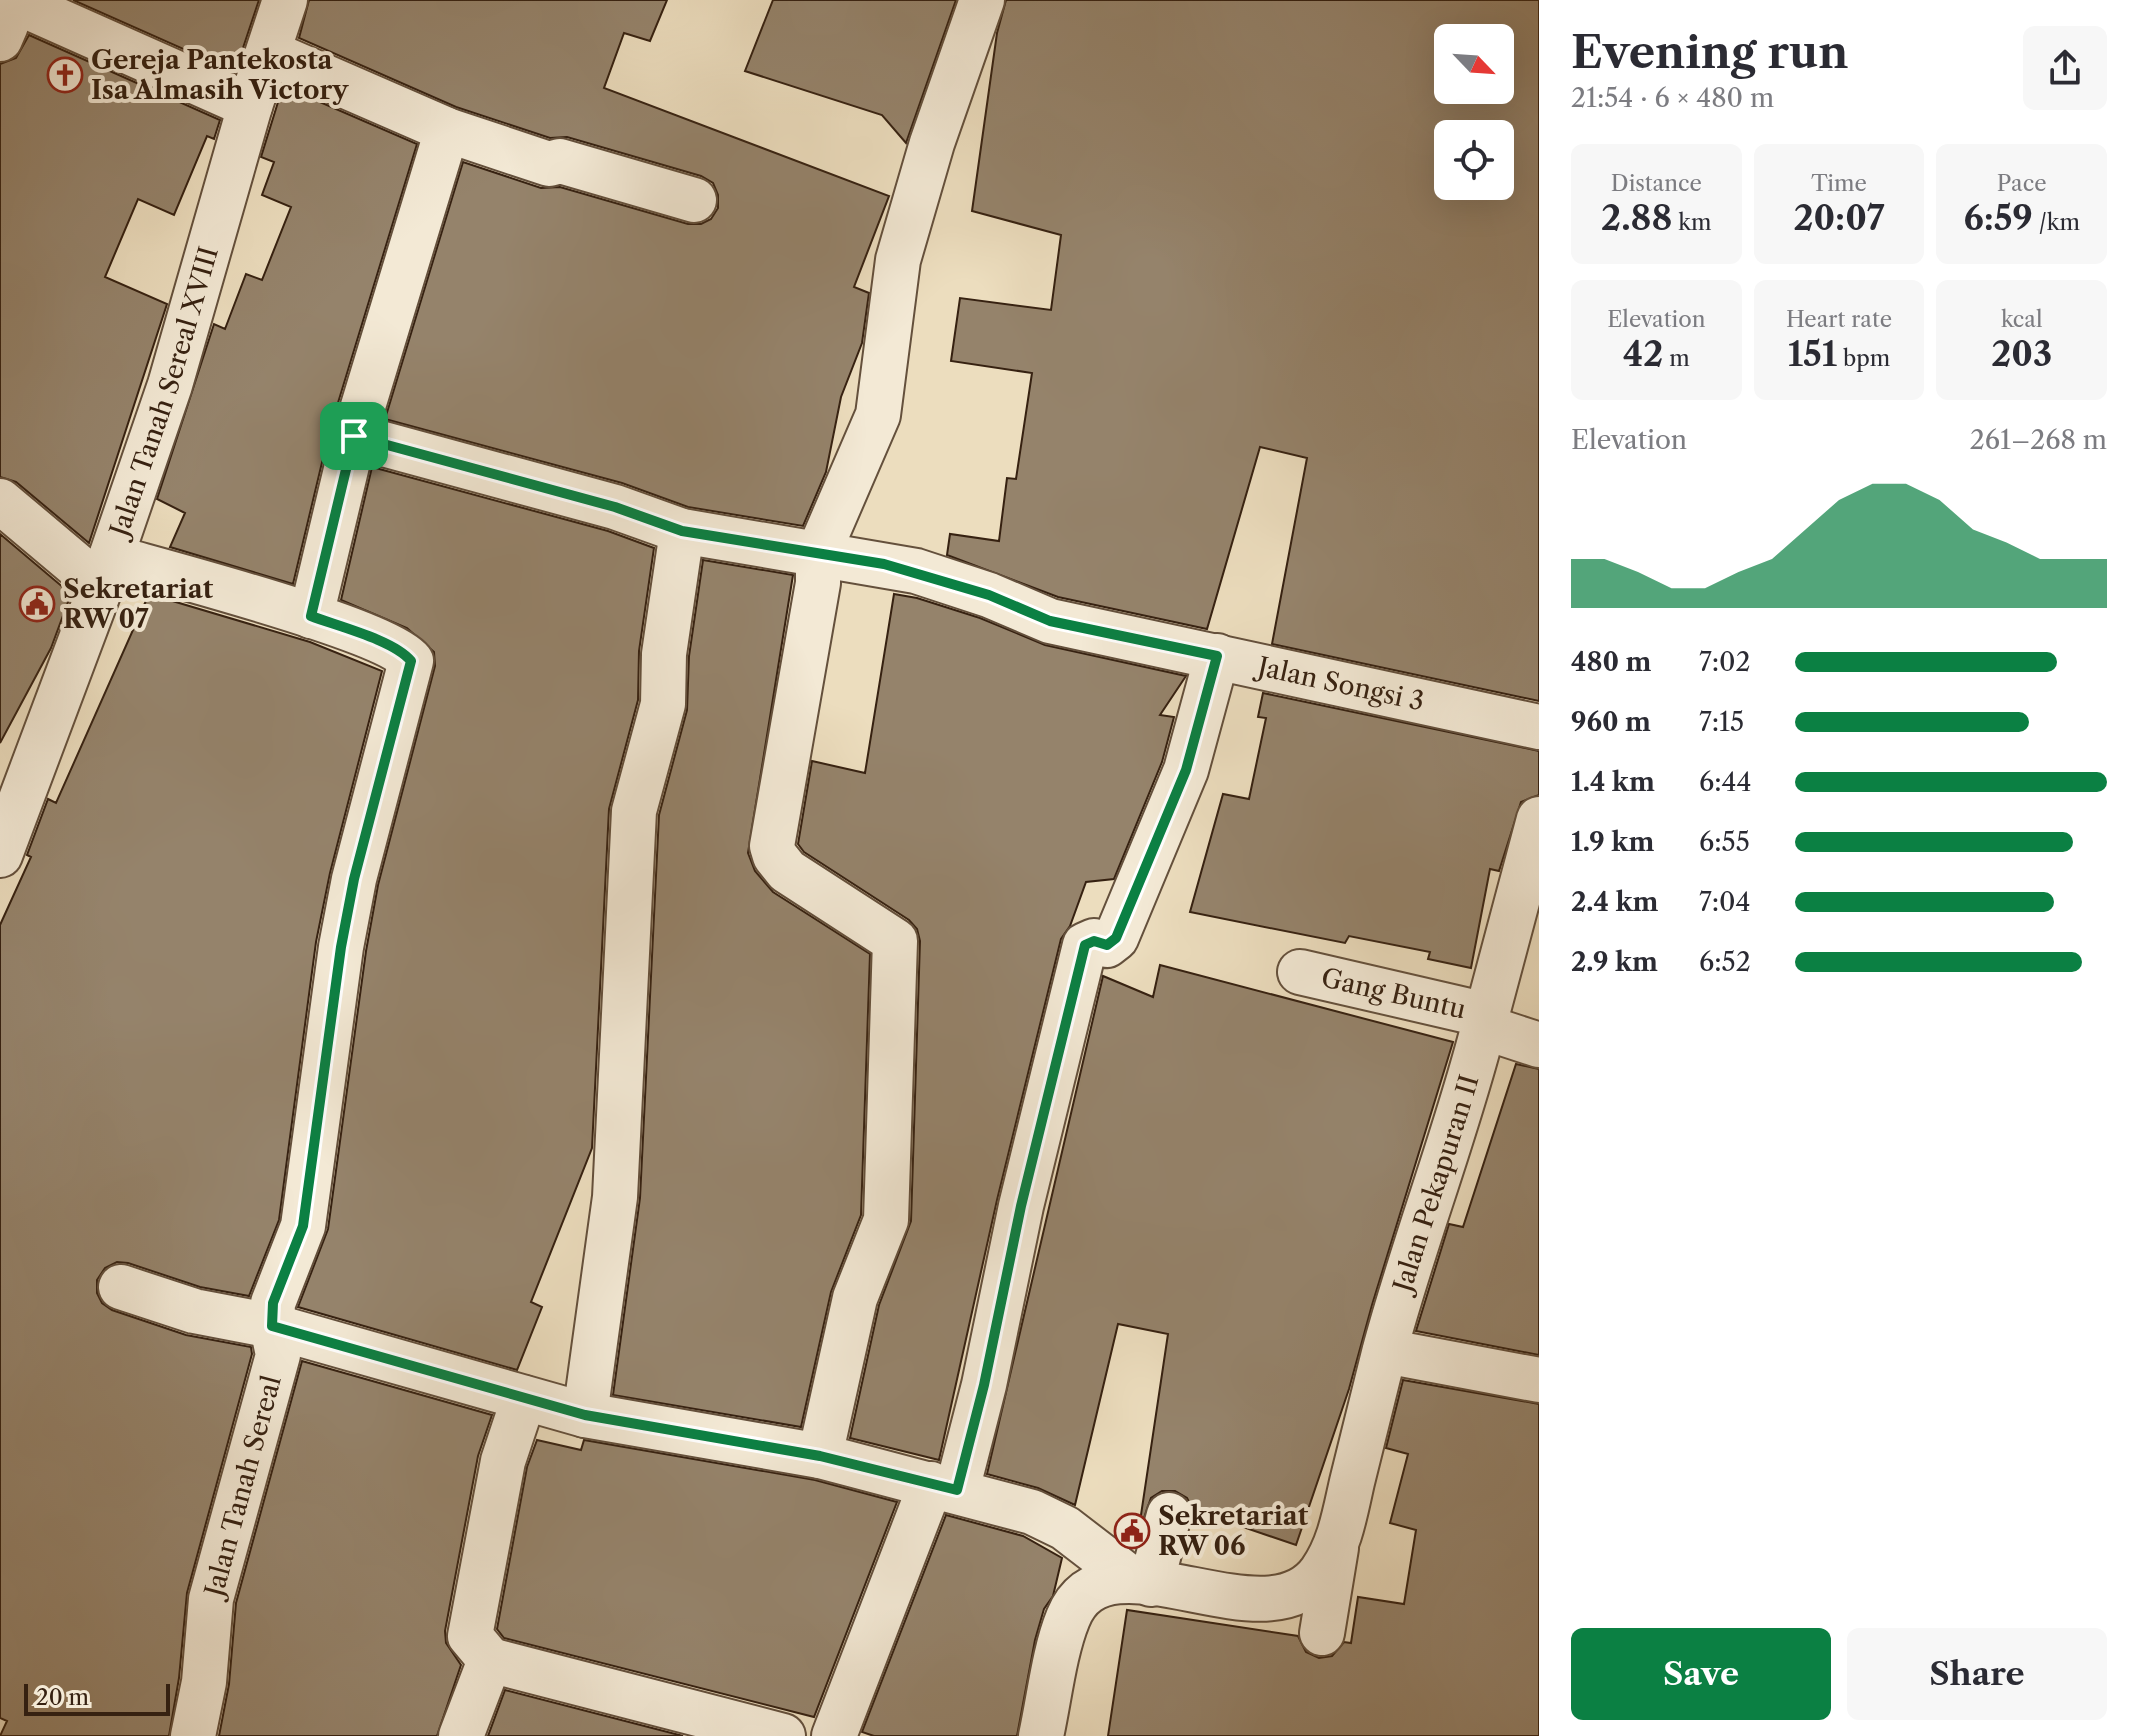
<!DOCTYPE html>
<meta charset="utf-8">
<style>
:root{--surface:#fff;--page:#f7f7f7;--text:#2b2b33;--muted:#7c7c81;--accent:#0b8043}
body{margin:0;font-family:"Libre Caslon Text",serif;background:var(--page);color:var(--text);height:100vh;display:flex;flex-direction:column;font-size:30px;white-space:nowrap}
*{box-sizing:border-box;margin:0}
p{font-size:26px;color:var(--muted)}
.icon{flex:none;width:44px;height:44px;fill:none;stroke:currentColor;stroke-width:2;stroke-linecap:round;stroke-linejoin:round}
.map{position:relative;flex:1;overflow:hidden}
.drawer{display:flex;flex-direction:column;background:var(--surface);width:600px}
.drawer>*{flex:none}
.needle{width:52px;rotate:115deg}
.tools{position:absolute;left:1434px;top:24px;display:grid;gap:16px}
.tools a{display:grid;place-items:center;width:80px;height:80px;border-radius:12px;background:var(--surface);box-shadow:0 8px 32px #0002;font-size:40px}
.scale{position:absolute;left:24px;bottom:20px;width:146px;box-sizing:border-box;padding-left:8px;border:4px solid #362111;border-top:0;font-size:22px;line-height:28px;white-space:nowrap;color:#362111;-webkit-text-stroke:6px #f3e9d5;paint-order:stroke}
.pin{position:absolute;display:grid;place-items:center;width:68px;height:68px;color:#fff;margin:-34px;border-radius:16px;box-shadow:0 4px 12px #0006}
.round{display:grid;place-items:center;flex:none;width:84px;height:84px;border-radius:12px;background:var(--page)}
.head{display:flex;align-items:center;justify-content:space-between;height:136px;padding:0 32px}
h1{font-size:44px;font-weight:800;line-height:60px}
.metrics{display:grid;grid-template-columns:repeat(3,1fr);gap:12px;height:136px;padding:8px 32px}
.metrics div{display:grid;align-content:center;border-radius:12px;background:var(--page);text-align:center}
.metrics b{font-size:34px;font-weight:800}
.metrics small{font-size:22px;font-weight:400}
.metrics p{font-size:22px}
.chart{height:224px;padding:16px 32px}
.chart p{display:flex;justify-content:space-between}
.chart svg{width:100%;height:144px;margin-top:8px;fill:var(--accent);opacity:.7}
.primary-button{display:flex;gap:16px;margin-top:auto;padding:16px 32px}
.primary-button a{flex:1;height:92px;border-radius:12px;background:var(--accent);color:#fff;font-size:32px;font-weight:800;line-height:92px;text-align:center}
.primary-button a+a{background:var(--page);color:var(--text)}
ul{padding:0 32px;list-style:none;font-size:26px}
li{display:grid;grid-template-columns:128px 96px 1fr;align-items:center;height:60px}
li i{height:20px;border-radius:10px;background:var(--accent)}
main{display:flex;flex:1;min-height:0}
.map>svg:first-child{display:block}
.building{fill:#95836b;stroke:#362111;stroke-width:2;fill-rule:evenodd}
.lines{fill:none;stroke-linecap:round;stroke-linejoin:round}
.minor-casing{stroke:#64503c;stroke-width:48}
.minor{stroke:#f3e9d5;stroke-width:44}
.route-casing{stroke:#fff;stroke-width:16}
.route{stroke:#0b8043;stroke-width:10}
.labels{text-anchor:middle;stroke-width:8;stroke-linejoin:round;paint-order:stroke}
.poi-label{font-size:26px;font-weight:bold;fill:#362111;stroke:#f3e9d5;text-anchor:start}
.street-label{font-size:26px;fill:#362111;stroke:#f3e9d5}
</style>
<main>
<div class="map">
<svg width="1539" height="1736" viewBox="0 0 1539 1736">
<rect width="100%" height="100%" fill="#ecddbe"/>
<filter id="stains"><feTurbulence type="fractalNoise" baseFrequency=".0025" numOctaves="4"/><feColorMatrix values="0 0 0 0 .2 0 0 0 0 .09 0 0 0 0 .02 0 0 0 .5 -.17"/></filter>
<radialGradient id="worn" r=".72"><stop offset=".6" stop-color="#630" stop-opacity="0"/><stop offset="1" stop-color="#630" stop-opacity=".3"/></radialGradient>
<!-- building -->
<path class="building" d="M73,0H259L235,72Z
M309,0H667L650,41L624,33L604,88L889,196L854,287L869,293L862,343L841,397L826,472L803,526L688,507L622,483L385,419L463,162L541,188L560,187L688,224H701L711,219L718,208V195L713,183L701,176L567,137L550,138L456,107L299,38Z
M773,0H956L906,143L882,115L745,71Z
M1006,0H1539V701L1272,644L1307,458L1260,447L1207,629L1058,597L947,555L950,534L999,541L1007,478L1016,479L1032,373L951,361L960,298L1051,310L1061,235L972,211L997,33ZM1448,38H1500V90H1448ZM1448,134H1500V186H1448Z
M29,35L220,120L214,139L207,136L174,215L138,199L105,277L167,304L89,543L16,482L0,477V64L16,58Z
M283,86L417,144L330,429L293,584L170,547L185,513L157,499L214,324L225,329L246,274L262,280L291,207L262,195L274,162L261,157Z
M372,467L608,531L654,548L639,651L638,700L609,809L592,1148L531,1302L542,1307L517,1370L298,1307L328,1229L366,951L378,885L435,666L434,652L407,628L341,600Z
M0,534L71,594L51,648L0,743Z
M703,560L793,575L748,853L755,871L773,892L870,954L861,1215L831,1292L801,1427L613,1395L640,1198L659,815L687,710L689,656Z
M149,594L310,642L382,671L330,873L316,942L279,1220L249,1296L200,1287L128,1263L117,1262L105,1268L97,1280V1293L102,1303L112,1310L186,1335L251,1347L252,1354L187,1593L179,1678L169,1736H0L7,1721L0,1718V925L31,857L27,855L48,799L56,803Z
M894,594L917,598L980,618L1045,645L1186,676L1160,715L1174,717L1162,762L1114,879L1086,882L1070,926L1061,939L997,1200L939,1460L850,1438L879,1305L911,1221L920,941L917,929L909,920L804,852L798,844L812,761L865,773Z
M1263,693L1539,751V795L1521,802L1499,871L1490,869L1471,968L1428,959L1430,952L1349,936L1345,943L1190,912L1223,794L1249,799L1266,718L1258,717Z
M1160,965L1453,1042L1372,1305L1349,1389L1296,1545L1193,1510L1187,1498L1175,1491H1162L1151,1498L1138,1535L1168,1334L1118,1324L1075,1505L1038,1488L987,1474L1103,976L1153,997Z
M1516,1064L1539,1069V1355L1416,1331L1449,1224L1463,1227Z
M302,1361L492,1415L478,1456L445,1631L446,1643L461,1665L437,1736H219L229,1684L236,1603Z
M1403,1380L1539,1404V1736H1108L1127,1610L1298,1636L1306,1652L1319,1658L1332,1656L1344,1642L1351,1643L1358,1597L1404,1604L1416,1530L1390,1523L1408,1454L1386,1448Z
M537,1440L581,1450L584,1440L815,1480L897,1502L814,1717L504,1638L497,1629L527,1467Z
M946,1515L1023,1536L1062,1558L1053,1596L1044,1609L1035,1640L1017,1736H874L862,1732Z
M505,1690L683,1736H488Z"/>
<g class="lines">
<!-- minor casing -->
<g class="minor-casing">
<g id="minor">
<path d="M12,0L250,106"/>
<path d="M0,39L6,25L10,0"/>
<path d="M270,53L447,130L549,164L560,161L694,200"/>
<path id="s1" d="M354,436L615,507L682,531L916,571L989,595L1050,621L1539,727"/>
<path d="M0,501L101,586"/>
<path d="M111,557C163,572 385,629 411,661L354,879L341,947L303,1226L273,1303L272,1326L278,1355L211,1599L204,1682L193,1736"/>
<path d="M311,616L354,436L447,130"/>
<path id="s2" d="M0,855L101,586L170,385L250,106L285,0"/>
<path id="s3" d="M1300,972L1486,1015"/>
<path d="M1484,1027L1539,1045"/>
<path d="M121,1287L194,1311L272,1326L585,1415L820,1456L1032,1512L1065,1528L1134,1581"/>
<path d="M1385,1351L1539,1380"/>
<path d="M585,1415L615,1197L634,811L663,704L664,654L682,531"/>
<path d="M820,1456L855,1298L886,1220L895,941L787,871L775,856L772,846L818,583V554L878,415L898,260L932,143L982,0"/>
<path d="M957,1490L984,1385L1021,1206L1085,945L1094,941L1107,945L1116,938L1186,770L1217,656"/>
<path d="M1151,1584L1169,1515"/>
<path d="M1322,1633L1336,1548"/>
<path d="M490,1660L783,1736"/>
<path d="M461,1736L490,1660L470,1636L503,1461L524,1398"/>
<path d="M834,1736L931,1484"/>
<path id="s4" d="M1041,1736C1049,1700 1054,1652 1068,1618C1106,1523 1265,1650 1321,1572C1340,1545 1345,1513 1352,1482C1363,1439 1373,1396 1384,1353C1413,1244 1455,1138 1483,1029C1501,959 1520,889 1539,819"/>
</g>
</g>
<!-- minor -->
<use href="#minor" class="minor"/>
</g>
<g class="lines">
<!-- route casing -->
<g class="route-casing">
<path id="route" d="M354,436L615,507L682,531L884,564L989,595L1050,621L1217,656L1186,770L1116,938L1107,945L1094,941L1085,945L1021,1206L984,1385L957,1490L820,1456L585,1415L272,1326L273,1303L303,1226L341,947L354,879L411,661C394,640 337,626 311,616Z"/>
</g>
<!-- route -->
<use href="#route" class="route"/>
</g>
<!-- icons -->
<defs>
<g id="church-ring" transform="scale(1.8)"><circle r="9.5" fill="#f3e9d5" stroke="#8f2418" stroke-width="1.5"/><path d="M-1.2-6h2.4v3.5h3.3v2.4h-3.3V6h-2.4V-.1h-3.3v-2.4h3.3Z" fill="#8f2418"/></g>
<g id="civic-ring" transform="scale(1.8)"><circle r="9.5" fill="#f3e9d5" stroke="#8f2418" stroke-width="1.5"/><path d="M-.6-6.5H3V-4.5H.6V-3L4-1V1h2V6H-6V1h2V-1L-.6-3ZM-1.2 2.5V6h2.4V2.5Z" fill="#8f2418"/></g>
</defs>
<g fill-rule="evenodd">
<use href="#church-ring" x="65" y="75"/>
<use href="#civic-ring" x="37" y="604"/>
<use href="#civic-ring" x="1132" y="1531"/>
</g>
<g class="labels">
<!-- poi labels -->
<g class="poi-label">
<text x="91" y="69">Gereja Pantekosta<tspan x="91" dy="30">Isa Almasih Victory</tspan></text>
<text x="63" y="598">Sekretariat<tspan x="63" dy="30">RW 07</tspan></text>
<text x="1158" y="1525">Sekretariat<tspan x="1158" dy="30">RW 06</tspan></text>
</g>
<!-- street labels -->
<g class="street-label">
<text dy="9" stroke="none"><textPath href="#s2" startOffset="492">Jalan Tanah Sereal XVIII</textPath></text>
<text dy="9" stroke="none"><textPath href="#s1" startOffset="1020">Jalan Songsi 3</textPath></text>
<text dy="9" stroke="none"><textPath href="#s3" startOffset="96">Gang Buntu</textPath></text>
<text dy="9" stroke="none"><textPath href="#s4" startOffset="806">Jalan Pekapuran II</textPath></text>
<text transform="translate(243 1486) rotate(-75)" y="9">Jalan Tanah Sereal</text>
</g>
</g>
<rect width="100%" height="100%" filter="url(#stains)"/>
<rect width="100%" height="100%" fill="url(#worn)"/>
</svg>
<div class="tools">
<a><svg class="needle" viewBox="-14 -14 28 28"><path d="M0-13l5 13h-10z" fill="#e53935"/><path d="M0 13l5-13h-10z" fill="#7c7c81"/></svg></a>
<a><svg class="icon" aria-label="locate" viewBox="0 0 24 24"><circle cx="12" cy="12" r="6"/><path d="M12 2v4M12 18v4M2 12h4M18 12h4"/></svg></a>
</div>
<div class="scale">20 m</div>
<div class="pin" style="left:354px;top:436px;background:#1e9e55"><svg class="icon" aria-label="arrive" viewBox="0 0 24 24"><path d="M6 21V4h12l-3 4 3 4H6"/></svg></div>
</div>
<section class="drawer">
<div class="head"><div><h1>Evening run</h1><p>21:54 · 6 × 480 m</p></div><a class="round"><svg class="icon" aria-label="share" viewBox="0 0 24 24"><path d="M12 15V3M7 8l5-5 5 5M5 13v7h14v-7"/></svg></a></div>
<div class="metrics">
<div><p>Distance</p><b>2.88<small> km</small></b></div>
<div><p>Time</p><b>20:07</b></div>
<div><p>Pace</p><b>6:59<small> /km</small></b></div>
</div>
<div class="metrics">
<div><p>Elevation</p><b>42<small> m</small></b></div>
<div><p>Heart rate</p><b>151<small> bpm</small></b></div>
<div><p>kcal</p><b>203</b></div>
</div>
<div class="chart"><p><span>Elevation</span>261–268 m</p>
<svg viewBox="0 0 160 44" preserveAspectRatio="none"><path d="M0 44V29L10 29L20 33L30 38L40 38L50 33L60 29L70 20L80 11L90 6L100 6L110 11L120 20L130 24L140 29L150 29L160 29V44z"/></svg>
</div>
<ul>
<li><b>480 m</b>7:02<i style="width:84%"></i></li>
<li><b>960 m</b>7:15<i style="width:75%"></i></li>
<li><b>1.4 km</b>6:44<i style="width:100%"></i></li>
<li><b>1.9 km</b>6:55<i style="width:89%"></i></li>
<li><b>2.4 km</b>7:04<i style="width:83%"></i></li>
<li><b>2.9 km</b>6:52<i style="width:92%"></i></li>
</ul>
<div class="primary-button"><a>Save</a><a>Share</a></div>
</section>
</main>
